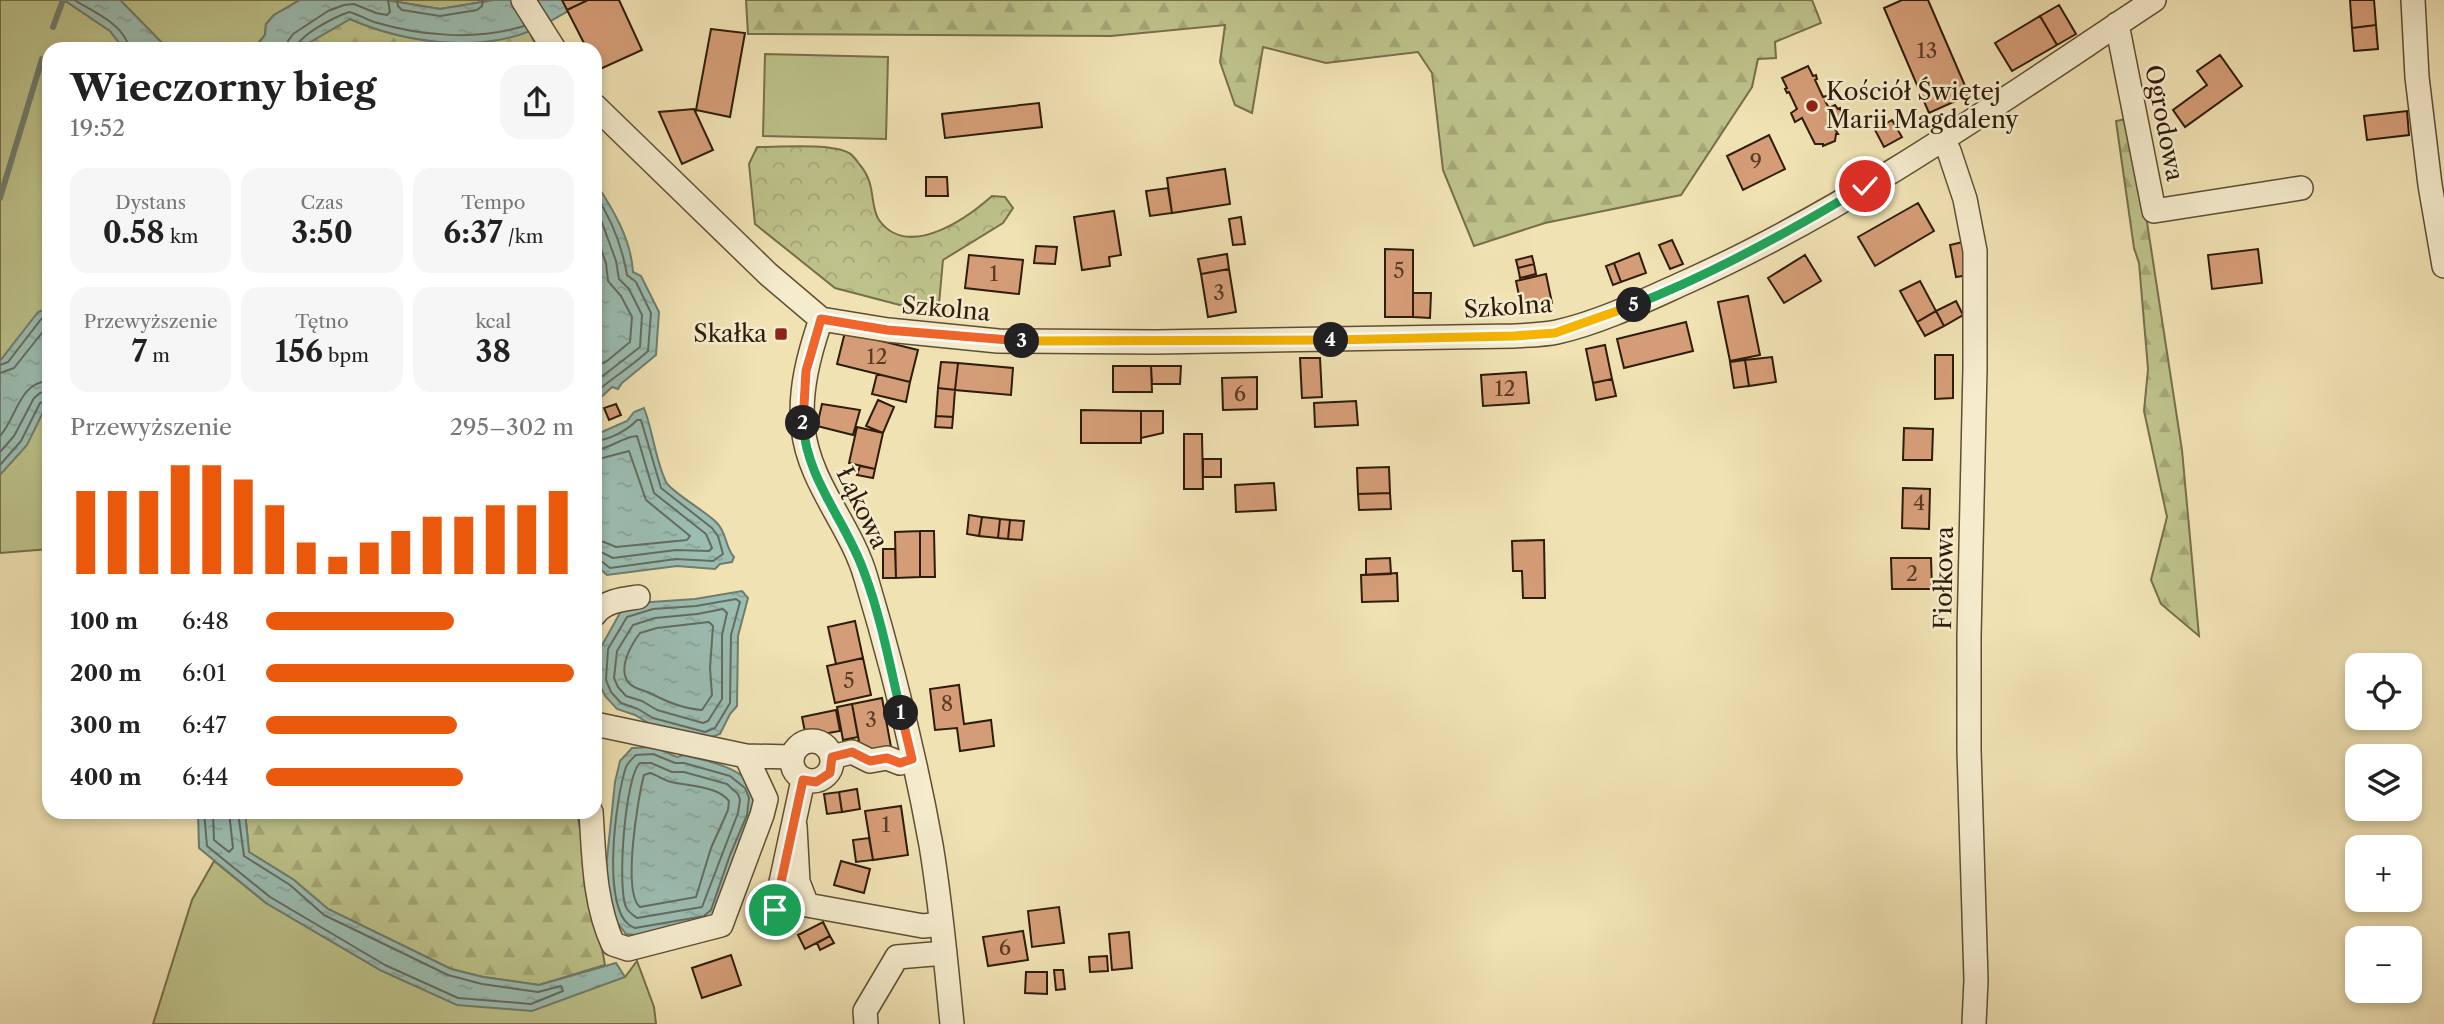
<!DOCTYPE html>
<html lang="pl">
<meta charset="utf-8">
<style>
:root{--surface:#fff;--page:#f6f6f6;--text:#222;--muted:#767676;--accent:#ea580c}
body{margin:0;font-family:"Libre Caslon Text",serif;background:var(--page);color:var(--text);height:100vh;display:flex;flex-direction:column;font-size:26px;white-space:nowrap}
*{box-sizing:border-box;margin:0}
p{font-size:23px;color:var(--muted)}
.icon{flex:none;width:38px;height:38px;fill:none;stroke:currentColor;stroke-width:2;stroke-linecap:round;stroke-linejoin:round}
.map{position:relative;flex:1;overflow:hidden}
.side{position:absolute;left:42px;top:42px;width:560px;height:777px;display:flex;flex-direction:column;background:var(--surface);border-radius:21px;box-shadow:0 4px 10px #0003}
.side>*{flex:none}
.buttons{position:absolute;left:2345px;top:653px;display:grid;gap:14px}
.buttons a{display:grid;place-items:center;width:77px;height:77px;border-radius:14px;background:var(--surface);box-shadow:0 4px 10px #0003;font-size:35px}
.pin{position:absolute;display:grid;place-items:center;width:60px;height:60px;color:#fff;margin:-30px;border:4px solid #fff;border-radius:50%;box-shadow:0 2px 7px #0007}
.km{position:absolute;width:35px;height:35px;margin:-18px;border-radius:50%;background:#222;color:#fff;font-size:19px;line-height:35px;text-align:center}
.round{display:grid;place-items:center;flex:none;width:74px;height:74px;border-radius:21px;background:var(--page)}
.head{display:flex;align-items:center;justify-content:space-between;height:119px;padding:0 28px}
h1{font-size:38px;font-weight:700;line-height:52px}
.stats{display:grid;grid-template-columns:repeat(3,1fr);gap:10px;height:119px;padding:7px 28px}
.stats div{display:grid;align-content:center;border-radius:18px;background:var(--page);text-align:center}
.stats b{font-size:30px;font-weight:700}
.stats small{font-size:19px;font-weight:400}
.stats p{font-size:19px}
.chart{height:196px;padding:14px 28px}
.chart p{display:flex;justify-content:space-between}
.chart svg{width:100%;height:126px;margin-top:7px;stroke:var(--accent);stroke-width:6}
ul{padding:0 28px;list-style:none;font-size:23px}
li{display:grid;grid-template-columns:112px 84px 1fr;align-items:center;height:52px}
li i{height:18px;border-radius:9px;background:var(--accent)}
.map>svg:first-child{display:block}
.grass{fill:#bdc28a;stroke:#766f4a;stroke-width:2}
.forest{fill:url(#forest-firs);stroke:#766f4a;stroke-width:2}
.park{fill:url(#park-crowns);stroke:#766f4a;stroke-width:2}
.water{fill:url(#water-ripples);stroke:#6f7d6f;stroke-width:2}
.lines{fill:none;stroke-linecap:round;stroke-linejoin:round}
.shore{stroke:#646c5e;stroke-width:2}
.stream{stroke:#6f7d6f;stroke-width:6}
.building{fill:#d59d77;stroke:#2e1c0a;stroke-width:2}
.minor-casing{stroke:#5e4e34;stroke-width:26}
.minor{stroke:#f5ecce;stroke-width:23}
.split-1-casing{stroke:#fff;stroke-width:14}
.split-2-casing{stroke:#fff;stroke-width:14}
.split-3-casing{stroke:#fff;stroke-width:14}
.split-4-casing{stroke:#fff;stroke-width:14}
.split-5-casing{stroke:#fff;stroke-width:14}
.split-6-casing{stroke:#fff;stroke-width:14}
.split-1{stroke:#f0652b;stroke-width:9}
.split-2{stroke:#22a559;stroke-width:9}
.split-3{stroke:#f0652b;stroke-width:9}
.split-4{stroke:#f5b400;stroke-width:9}
.split-5{stroke:#f5b400;stroke-width:9}
.split-6{stroke:#22a559;stroke-width:9}
.poi-dot{fill:#8f2418;stroke:#f5ecce;stroke-width:2.5}
.labels{text-anchor:middle;stroke-width:5;stroke-linejoin:round;paint-order:stroke}
.number-label{font-size:21px;fill:#583c25}
.poi-label{font-size:24px;fill:#2e1c0a;stroke:#f5ecce;text-anchor:start}
.street-label{font-size:24px;fill:#2e1c0a;stroke:#f5ecce}
</style>
<div class="map">
<svg width="2444" height="1024" viewBox="0 0 2444 1024">
<defs>
<pattern id="forest-firs" width="22" height="20" patternUnits="userSpaceOnUse" patternTransform="scale(1.75)"><rect width="22" height="20" fill="#bdc28a"/><path d="M5 1l3.5 6h-7zM16 11l3.5 6h-7z" fill="#a3a676"/></pattern>
<pattern id="park-crowns" width="20" height="18" patternUnits="userSpaceOnUse" patternTransform="scale(1.75)"><rect width="20" height="18" fill="#bdc28a"/><path d="M2 6a3 3 0 1 1 6 0M12 15a3 3 0 1 1 6 0" fill="none" stroke="#a3a676"/></pattern>
<pattern id="water-ripples" width="26" height="14" patternUnits="userSpaceOnUse" patternTransform="scale(1.75)"><rect width="26" height="14" fill="#9bbdb2"/><path d="M2 4q2-2 4 0t4 0M15 11q2-2 4 0t4 0" fill="none" stroke="#86a298"/></pattern>
</defs>
<rect width="100%" height="100%" fill="#f0e2b3"/>
<filter id="stains"><feTurbulence type="fractalNoise" baseFrequency=".00286" numOctaves="4"/><feColorMatrix values="0 0 0 0 .2 0 0 0 0 .09 0 0 0 0 .02 0 0 0 .5 -.17"/></filter>
<radialGradient id="worn" r=".72"><stop offset=".6" stop-color="#630" stop-opacity="0"/><stop offset="1" stop-color="#630" stop-opacity=".3"/></radialGradient>
<!-- grass -->
<path class="grass" d="M0,0H64L110,31L124,49H49V549L0,553Z
M120,0H300L274,15L266,24L265,35L253,49H168Z
M386,0H494L440,9Z
M765,54L888,57L886,139L763,136Z
M214,861L266,903L382,971L625,977L637,961L654,1007L656,1024H153L192,900Z"/>
<!-- forest -->
<path class="forest" d="M746,0H1812L1821,23L1775,42L1776,58L1758,59L1752,87L1681,195L1545,223L1474,246L1443,170L1432,73L1418,52L1326,63L1263,47L1252,113L1235,105L1220,62L1225,25L1111,36L748,34Z
M350,19C404,43 472,50 529,31L538,49H298Z
M2131,118L2182,450L2199,636L2161,604L2151,580L2167,517L2144,411L2148,369L2139,263L2134,248L2116,121Z
M245,812H577L605,965L539,985L483,977L451,969L328,909L294,880L249,852Z"/>
<!-- park -->
<path class="park" d="M757,147C779,147 831,143 849,153C853,155 857,161 860,165C877,185 869,205 879,220C908,260 966,219 992,196L1005,197L1013,208L1003,223L943,260L939,304L915,309L835,288L755,224L749,164Z"/>
<!-- water -->
<path class="water" d="M64,0H120L168,49H124L110,31Z
M300,0H386L440,9L494,0H588C568,10 550,23 530,31C476,53 402,42 350,19L298,49H254L265,35L266,24L274,15Z
M595,182C613,209 631,239 633,272L641,276L659,312L656,355L622,383L618,389L612,387L595,403Z
M49,308V400L27,445L0,475V361L38,312Z
M644,408C653,431 655,459 666,482C671,492 707,512 717,523C727,533 725,547 734,557L732,562L720,564L715,569L677,566L607,575L595,565V435L627,421L634,412Z
M742,591L748,598L738,636L737,706L730,714L720,734L705,739L650,724L635,715L617,709L605,696L598,681L601,647L621,611L651,602L695,599Z
M654,747L677,757L684,755C705,761 734,765 749,782C768,803 726,889 717,916L635,935L626,934L613,917L605,878L615,782L620,761L632,748Z
M198,812H245L249,852L294,880L328,909L451,969L483,977L539,985L616,963L625,977L532,1011L457,1005L382,971L266,903L199,848Z"/>
<g class="lines">
<!-- shore -->
<path class="shore" d="M74,0C92,11 126,25 129,49
M397,0L398,6L402,10L440,16L477,10L482,6L483,0
M287,49L288,41L293,34L328,11L344,5L354,4L376,13L387,15L390,12L388,0
M296,49C298,35 335,17 349,12C358,14 365,19 374,22C421,36 477,41 524,26
M595,194C612,220 622,245 627,275L636,282L651,313L648,351C631,367 612,378 595,393
M595,210L601,220L616,261L619,279L629,289L642,315L640,347L595,382
M595,233L606,263L608,281L621,296L632,317L630,342L607,361L595,367
M0,365L8,362L42,318L49,315
M0,373L14,368L49,324
M0,436C17,417 19,382 49,381
M595,441C609,440 628,430 637,420H641L661,488L712,528L718,536L723,554L713,561L676,559L610,568L601,561L595,560
M595,450C610,449 622,437 637,436L654,493L706,534L712,548L709,551L676,550L613,558L603,553L595,552
M0,452L14,436L34,398L40,393L49,391
M595,460L629,451L646,500L690,536L687,540L616,547L604,542L595,541
M0,465L21,441L40,403L49,400
M736,599L740,602L731,635L730,703L715,728L705,732L653,718L638,709L621,703L611,692L606,680L608,649L627,617L653,609L696,606Z
M723,609L727,613L722,635V699L708,721L703,723L657,710L642,701L626,696L618,687L614,678L617,651L633,625L655,618L697,614Z
M709,622L713,626L710,668L712,695L702,710C685,709 665,701 650,693C643,690 635,689 630,684C616,670 631,645 640,633L657,628Z
M640,763H651L672,772H684L727,784L738,794L740,800L738,813L702,907L637,918C633,915 628,912 626,907C617,887 625,776 640,763Z
M650,773C657,775 663,780 671,782C688,786 718,786 729,801L728,810L711,848L696,897L640,907C622,893 638,797 644,775Z
M204,812L207,846L270,897L385,965L458,998L531,1004L563,991L561,986L538,992L482,984L448,975L324,915L290,885L244,856L238,812
M213,812L214,840L229,852L233,848L229,812
M705,916L635,928C599,917 616,796 626,767C628,762 632,759 636,755L653,754L675,763H684L730,776L745,788L749,798L747,815L730,855L711,910L705,915"/>
<!-- stream -->
<path class="stream" d="M53,27L63,0
M0,198L42,59"/>
</g>
<!-- building -->
<path class="building" d="M562,0H583L584,2L567,10Z
M588,0H619L642,50L598,70L595,65V49H587L567,10Z
M1902,0H1928L1969,95L1929,113L1884,8Z
M2350,0H2374L2376,25L2352,28Z
M2059,5L2076,34L2057,45L2040,16Z
M2040,16L2057,45L2012,71L1995,43Z
M2376,25L2378,49L2354,51L2352,28Z
M711,29L745,33L730,117L696,110Z
M2220,55L2242,86L2185,127L2173,110L2207,85L2197,71Z
M1808,66L1813,76L1816,75L1817,79L1815,80L1823,97L1826,96L1827,100L1825,101L1829,108L1835,105L1838,109L1840,108L1843,120L1846,119L1848,123L1835,129L1838,134H1836L1835,141L1823,146V144H1815L1802,118L1795,122L1791,113L1797,109L1789,92L1787,93L1785,89L1787,88L1782,78Z
M1039,103L1042,127L945,138L942,114Z
M694,109L713,150L682,164L659,112Z
M2407,111L2409,135L2367,140L2364,116Z
M1892,120L1902,137L1884,147L1875,130Z
M1769,135L1785,169L1743,190L1727,156Z
M1225,169L1230,204L1172,213L1167,178Z
M926,177H947L948,196H926Z
M1168,188L1172,213L1150,216L1146,191Z
M1918,203L1934,231L1875,266L1858,237Z
M1114,211L1121,255L1109,257L1110,266L1082,270L1074,217Z
M1241,217L1245,244L1233,245L1229,219Z
M1672,240L1683,264L1670,269L1659,245Z
M1963,242L1969,275L1956,277L1950,245Z
M1036,246L1057,247L1055,264L1034,263Z
M1385,249L1413,250V317H1385Z
M2258,249L2262,283L2212,289L2208,255Z
M1639,253L1646,273L1621,282L1614,263Z
M1227,254L1229,269L1201,274L1198,259Z
M969,255L1023,260L1019,294L965,288Z
M1805,255L1821,281L1784,303L1768,278Z
M1532,256L1534,264L1518,268L1516,260Z
M1614,263L1621,282L1613,285L1606,266Z
M1534,264L1536,274L1520,278L1518,268Z
M1229,269L1236,312L1208,317L1201,274Z
M1546,274L1552,303L1522,310L1516,281Z
M1920,281L1936,311L1917,322L1900,291Z
M1413,293H1431L1430,318L1413,317Z
M1748,296L1760,355L1730,361L1718,302Z
M1956,301L1963,315L1944,326L1936,311Z
M1936,311L1944,326L1925,336L1917,322Z
M1686,322L1693,351L1624,368L1617,339Z
M845,332L918,350L910,382L837,364Z
M1605,345L1612,379L1593,383L1586,349Z
M1935,355H1953V398L1935,399Z
M1772,357L1776,382L1749,386L1745,360Z
M1300,358H1320L1322,397L1302,398Z
M1745,360L1749,386L1734,388L1730,362Z
M941,362L958,363L955,390L938,388Z
M958,363L1013,368L1011,395L955,390Z
M1113,366H1151L1152,392H1113Z
M1151,366H1181L1180,384H1152Z
M1526,372L1529,403L1483,406L1481,375Z
M877,374L910,382L906,402L872,394Z
M1257,377V409L1223,410L1222,378Z
M1612,379L1616,396L1596,400L1593,383Z
M938,388L955,390L953,417L936,416Z
M878,400L894,407L883,433L866,426Z
M1356,401L1358,425L1315,427L1314,403Z
M616,404L621,415L609,420L604,408Z
M822,404L860,410L853,435L817,426Z
M1081,410L1141,411V443H1081Z
M1141,411H1163V433L1141,438Z
M936,416L953,417L952,428L935,427Z
M857,427L883,433L875,469L849,463Z
M1904,428L1933,429L1932,460H1903Z
M1184,434H1202L1203,489H1184Z
M1203,459H1221V477H1203Z
M860,466L875,469L873,478L857,475Z
M1389,467L1390,493L1358,494L1357,468Z
M1274,483L1276,510L1236,512L1235,485Z
M1903,488L1930,489L1929,529L1902,528Z
M1390,493L1391,509L1359,510L1358,494Z
M969,515L982,517L979,536L967,534Z
M982,517L1000,519L998,538L979,536Z
M1000,519L1010,520L1008,539L998,538Z
M1010,520L1024,521L1022,540L1008,539Z
M920,531H934L935,577H920Z
M920,531V577L896,578L895,532Z
M1544,540L1545,598H1523L1522,571H1513L1512,541Z
M883,549H895L896,578H883Z
M1390,558L1391,574L1366,575V559Z
M1891,558H1931L1932,589H1892Z
M1397,573L1398,601L1362,602L1361,575Z
M855,621L863,658L836,664L828,627Z
M863,658L871,695L835,703L827,666Z
M959,685L964,724L991,720L994,746L960,751L957,728L935,730L930,689Z
M882,698L891,747L861,752L852,704Z
M852,704L858,737L843,740L837,707Z
M836,710L840,731L806,737L802,717Z
M857,789L860,809L842,812L839,792Z
M839,792L842,812L827,814L824,794Z
M901,806L908,855L873,860L865,811Z
M869,838L873,860L856,862L853,840Z
M841,861L870,869L864,893L834,885Z
M1059,907L1064,943L1032,947L1028,911Z
M823,922L830,936L805,949L798,935Z
M1023,931L1028,960L988,966L983,937Z
M1129,932L1132,968L1112,970L1109,934Z
M830,936L834,943L820,950L817,943Z
M731,955L741,985L702,998L692,968Z
M1107,956L1108,971L1090,972L1089,957Z
M1054,970H1063L1065,989L1056,990Z
M1026,972H1047V994L1025,993Z"/>
<g class="lines">
<!-- minor casing -->
<g class="minor-casing">
<path id="minor" d="M523,0L554,49
M2413,0L2417,77L2430,185L2444,266
M2117,24L2154,211L2301,188
M595,106L768,274L821,319L888,330L998,341L1156,342L1514,336C1528,335 1543,335 1557,332C1601,322 1644,301 1686,282C1851,208 2003,100 2154,0
M1941,139L1949,151L1965,199L1975,251V368L1969,636V750L1976,980L1974,1024
M821,319C809,354 799,391 803,428C809,484 851,525 866,578C892,665 915,756 931,845C941,904 946,965 952,1024
M595,614C604,601 624,599 638,597
M595,724L746,756L792,757
M792 761a20 20 0 1 1 40 0a20 20 0 1 1-40 0Z
M832,757L852,752L870,761L887,758L900,763L912,759
M591,812C594,856 594,903 613,944L628,949L721,925L762,815L766,799L746,756
M795,826L798,882L807,905L923,926L941,924
M775,910L803,780
M866,1024L865,1011L897,957L945,953"/>
</g>
<!-- minor -->
<use href="#minor" class="minor"/>
</g>
<g class="lines">
<!-- split-1 casing -->
<g class="split-1-casing">
<path id="split-1" d="M775,910L803,780L816,782L830,773L832,757L852,752L870,761L887,758L900,763L912,759L901,713"/>
</g>
<!-- split-2 casing -->
<g class="split-2-casing">
<path id="split-2" d="M803,423C806,479 846,521 864,572C881,617 890,666 901,713"/>
</g>
<!-- split-3 casing -->
<g class="split-3-casing">
<path id="split-3" d="M803,423L806,371L821,319L887,330L1022,341"/>
</g>
<!-- split-4 casing -->
<g class="split-4-casing">
<path id="split-4" d="M1022,341L1331,340"/>
</g>
<!-- split-5 casing -->
<g class="split-5-casing">
<path id="split-5" d="M1331,340L1514,336L1555,333L1634,305"/>
</g>
<!-- split-6 casing -->
<g class="split-6-casing">
<path id="split-6" d="M1634,305C1715,273 1791,231 1865,186"/>
</g>
<!-- split-1 -->
<use href="#split-1" class="split-1"/>
<!-- split-2 -->
<use href="#split-2" class="split-2"/>
<!-- split-3 -->
<use href="#split-3" class="split-3"/>
<!-- split-4 -->
<use href="#split-4" class="split-4"/>
<!-- split-5 -->
<use href="#split-5" class="split-5"/>
<!-- split-6 -->
<use href="#split-6" class="split-6"/>
</g>
<!-- markers -->
<g class="poi-dot">
<circle cx="1812" cy="106" r="7"/>
<rect x="774" y="327" width="14" height="14" rx="3.5"/>
</g>
<g class="labels">
<!-- number labels -->
<g class="number-label">
<text x="1927" y="58">13</text>
<text x="1756" y="169">9</text>
<text x="1399" y="278">5</text>
<text x="994" y="281">1</text>
<text x="1219" y="300">3</text>
<text x="877" y="364">12</text>
<text x="1505" y="396">12</text>
<text x="1240" y="401">6</text>
<text x="1919" y="510">4</text>
<text x="1912" y="581">2</text>
<text x="849" y="688">5</text>
<text x="947" y="711">8</text>
<text x="871" y="727">3</text>
<text x="886" y="832">1</text>
<text x="1005" y="955">6</text>
</g>
<!-- poi labels -->
<g class="poi-label">
<text x="1826" y="100">Kościół Świętej<tspan x="1826" dy="28">Marii Magdaleny</tspan></text>
<text x="767" y="342" text-anchor="end">Skałka</text>
</g>
<!-- street labels -->
<g class="street-label">
<text transform="translate(2164 123) rotate(79)" y="8">Ogrodowa</text>
<text transform="translate(1508 307) rotate(-4)" y="8">Szkolna</text>
<text transform="translate(946 309) rotate(5)" y="8">Szkolna</text>
<text transform="translate(862 508) rotate(64)" y="8">Łąkowa</text>
<text transform="translate(1944 578) rotate(-89)" y="8">Fiołkowa</text>
</g>
</g>
<rect width="100%" height="100%" filter="url(#stains)"/>
<rect width="100%" height="100%" fill="url(#worn)"/>
</svg>
<div class="buttons">
<a><svg class="icon" aria-label="locate" viewBox="0 0 24 24"><circle cx="12" cy="12" r="6"/><path d="M12 2v4M12 18v4M2 12h4M18 12h4"/></svg></a>
<a><svg class="icon" aria-label="layers" viewBox="0 0 24 24"><path d="M12 4l9 5-9 5-9-5zM3 14l9 5 9-5"/></svg></a>
<a>+</a>
<a>−</a>
</div>
<div class="pin" style="left:775px;top:910px;background:#1e9e55"><svg class="icon" aria-label="arrive" viewBox="0 0 24 24"><path d="M6 21V4h12l-3 4 3 4H6"/></svg></div>
<div class="pin" style="left:1865px;top:186px;background:#d93025"><svg class="icon" aria-label="check" viewBox="0 0 24 24"><path d="M5 12l5 5 9-10"/></svg></div>
<b class="km" style="left:901px;top:713px">1</b>
<b class="km" style="left:803px;top:423px">2</b>
<b class="km" style="left:1022px;top:341px">3</b>
<b class="km" style="left:1331px;top:340px">4</b>
<b class="km" style="left:1634px;top:305px">5</b>
<section class="side">
<div class="head"><div><h1>Wieczorny bieg</h1><p>19:52</p></div><a class="round"><svg class="icon" aria-label="share" viewBox="0 0 24 24"><path d="M12 15V3M7 8l5-5 5 5M5 13v7h14v-7"/></svg></a></div>
<div class="stats">
<div><p>Dystans</p><b>0.58<small> km</small></b></div>
<div><p>Czas</p><b>3:50</b></div>
<div><p>Tempo</p><b>6:37<small> /km</small></b></div>
</div>
<div class="stats">
<div><p>Przewyższenie</p><b>7<small> m</small></b></div>
<div><p>Tętno</p><b>156<small> bpm</small></b></div>
<div><p>kcal</p><b>38</b></div>
</div>
<div class="chart"><p><span>Przewyższenie</span>295–302 m</p>
<svg viewBox="0 0 160 44" preserveAspectRatio="none"><path d="M5 44V15M15 44V15M25 44V15M35 44V6M45 44V6M55 44V11M65 44V20M75 44V33M85 44V38M95 44V33M105 44V29M115 44V24M125 44V24M135 44V20M145 44V20M155 44V15"/></svg>
</div>
<ul>
<li><b>100 m</b>6:48<i style="width:61%"></i></li>
<li><b>200 m</b>6:01<i style="width:100%"></i></li>
<li><b>300 m</b>6:47<i style="width:62%"></i></li>
<li><b>400 m</b>6:44<i style="width:64%"></i></li>
</ul>
</section>
</div>
